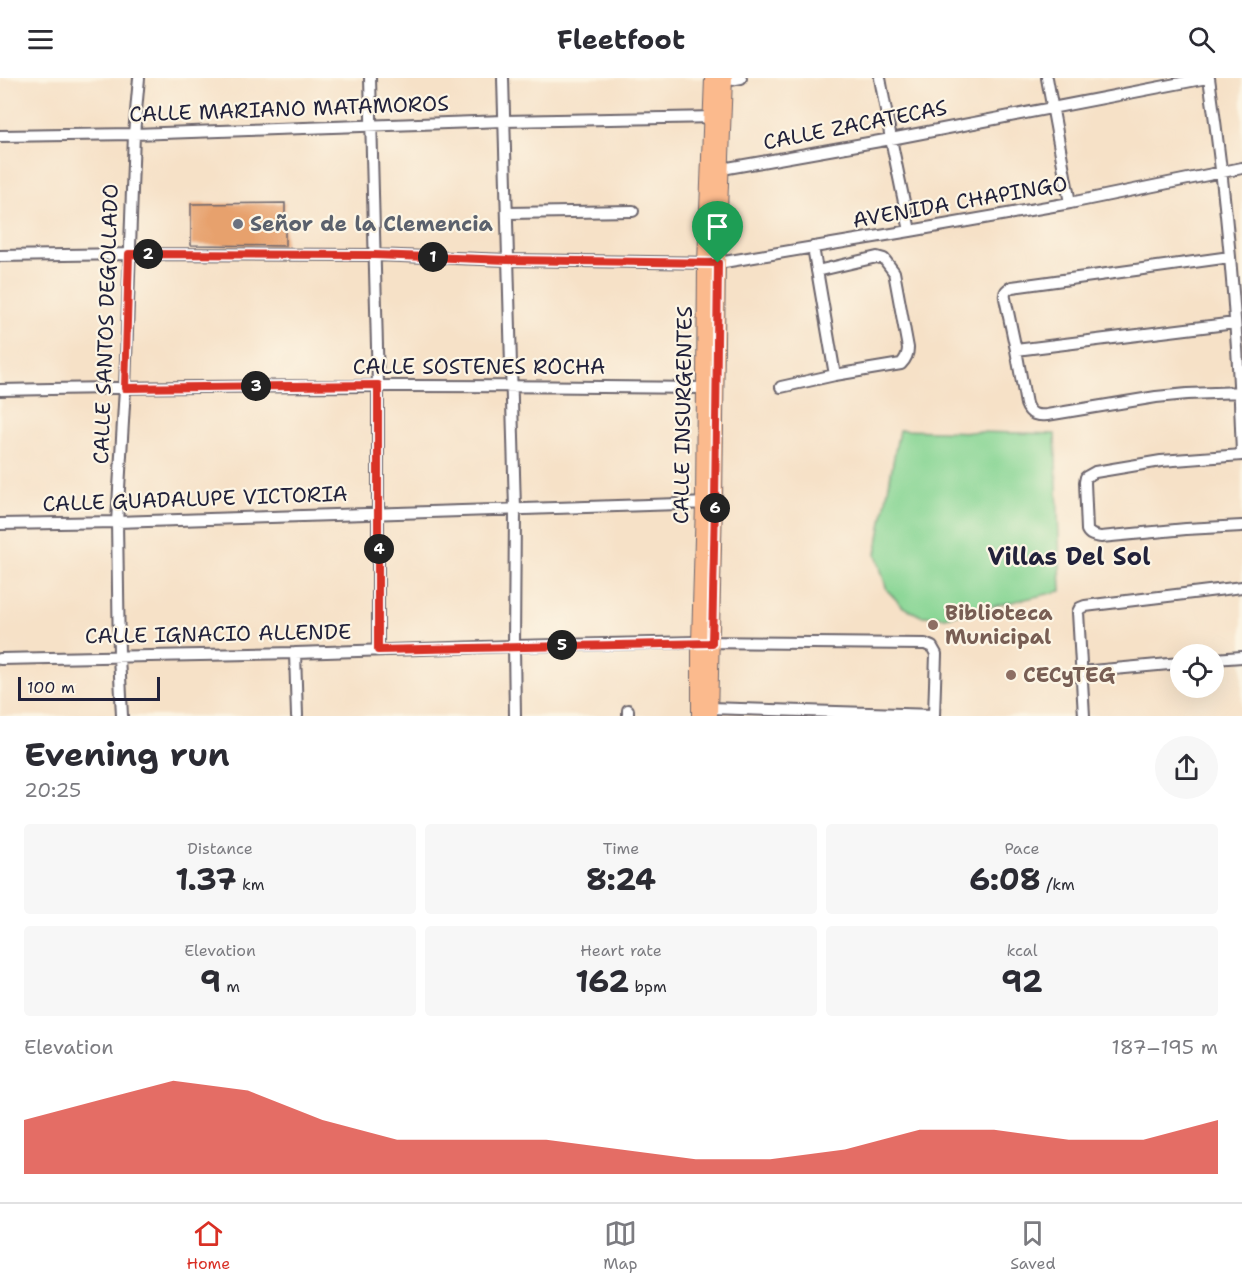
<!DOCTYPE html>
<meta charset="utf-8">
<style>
:root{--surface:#fff;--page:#f7f7f7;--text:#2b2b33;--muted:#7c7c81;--line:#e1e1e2;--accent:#d93025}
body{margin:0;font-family:"Shantell Sans",sans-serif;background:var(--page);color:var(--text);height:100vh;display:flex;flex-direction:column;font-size:22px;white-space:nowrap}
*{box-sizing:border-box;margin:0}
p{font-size:20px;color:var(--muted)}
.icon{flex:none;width:33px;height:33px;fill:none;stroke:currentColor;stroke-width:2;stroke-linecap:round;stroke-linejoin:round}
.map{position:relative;height:638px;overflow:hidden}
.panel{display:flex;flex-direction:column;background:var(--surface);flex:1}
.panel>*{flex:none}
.tools{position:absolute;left:1170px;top:566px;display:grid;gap:12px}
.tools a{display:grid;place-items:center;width:54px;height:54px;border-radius:50%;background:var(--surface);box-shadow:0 6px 24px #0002;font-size:30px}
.scale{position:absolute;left:18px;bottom:15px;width:142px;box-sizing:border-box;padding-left:6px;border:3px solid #22223b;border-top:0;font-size:16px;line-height:21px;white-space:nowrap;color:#22223b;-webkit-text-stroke:4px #fcf5e5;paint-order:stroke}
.pin{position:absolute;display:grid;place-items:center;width:51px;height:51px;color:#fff;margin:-62px -26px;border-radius:50% 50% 50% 0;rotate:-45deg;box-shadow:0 0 6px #0007}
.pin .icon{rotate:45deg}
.km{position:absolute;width:30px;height:30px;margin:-15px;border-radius:50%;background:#222;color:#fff;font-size:16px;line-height:30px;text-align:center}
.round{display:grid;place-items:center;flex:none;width:63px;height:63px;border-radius:32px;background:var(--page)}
.overview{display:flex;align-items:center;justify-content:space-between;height:102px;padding:0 24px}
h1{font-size:33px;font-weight:700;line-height:45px}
.figures{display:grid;grid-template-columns:repeat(3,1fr);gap:9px;height:102px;padding:6px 24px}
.figures div{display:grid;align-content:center;border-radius:6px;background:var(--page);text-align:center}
.figures b{font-size:30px;font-weight:700}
.figures small{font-size:16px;font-weight:400}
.figures p{font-size:16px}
.chart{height:168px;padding:12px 24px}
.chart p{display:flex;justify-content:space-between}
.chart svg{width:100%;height:108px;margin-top:6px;fill:var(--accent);opacity:.7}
header{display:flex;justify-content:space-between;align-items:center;height:78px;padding:0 24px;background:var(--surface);font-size:27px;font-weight:700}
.menu{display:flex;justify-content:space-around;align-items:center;height:84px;border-top:2px solid var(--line);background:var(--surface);font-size:16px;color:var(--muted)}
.menu a{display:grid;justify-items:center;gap:3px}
.menu .selected{color:var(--accent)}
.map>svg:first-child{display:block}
.green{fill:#89d695;stroke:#567c68;stroke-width:1.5}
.building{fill:#e7a16d}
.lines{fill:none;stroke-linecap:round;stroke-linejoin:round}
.minor-casing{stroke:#6c656c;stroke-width:14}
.major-casing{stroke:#6c656c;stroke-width:16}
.minor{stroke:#fff;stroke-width:10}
.major{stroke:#fbba8d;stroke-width:14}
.route-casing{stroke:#fff;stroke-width:12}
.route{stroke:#d93025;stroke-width:8}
.worship-dot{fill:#6b7280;stroke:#fcf5e5;stroke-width:2}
.education-dot{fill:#8d6e63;stroke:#fcf5e5;stroke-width:2}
.labels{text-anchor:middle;stroke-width:4.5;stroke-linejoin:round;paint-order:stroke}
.street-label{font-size:21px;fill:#22223b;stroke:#fcf5e5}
.worship-label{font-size:21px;font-weight:bold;fill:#5b616d;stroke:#fcf5e5;text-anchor:start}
.education-label{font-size:21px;font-weight:bold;fill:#785e54;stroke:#fcf5e5;text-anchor:start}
.quarter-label{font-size:24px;font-weight:bold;fill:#22223b;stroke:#fcf5e5}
</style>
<header><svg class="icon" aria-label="menu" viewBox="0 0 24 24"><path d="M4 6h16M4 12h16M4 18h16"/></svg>Fleetfoot<svg class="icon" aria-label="search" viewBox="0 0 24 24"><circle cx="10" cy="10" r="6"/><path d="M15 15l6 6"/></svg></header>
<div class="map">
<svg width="1242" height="638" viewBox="0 0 1242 638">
<rect width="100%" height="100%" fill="#fcf5e5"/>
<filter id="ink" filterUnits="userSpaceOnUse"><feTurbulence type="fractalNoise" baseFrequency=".0167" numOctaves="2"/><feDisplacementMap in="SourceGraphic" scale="12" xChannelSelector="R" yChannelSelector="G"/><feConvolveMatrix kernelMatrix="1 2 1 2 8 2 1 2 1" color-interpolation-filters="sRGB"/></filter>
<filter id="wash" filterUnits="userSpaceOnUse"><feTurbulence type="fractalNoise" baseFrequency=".008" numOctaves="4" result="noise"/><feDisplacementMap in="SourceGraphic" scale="24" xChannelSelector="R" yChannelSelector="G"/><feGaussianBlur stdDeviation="1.35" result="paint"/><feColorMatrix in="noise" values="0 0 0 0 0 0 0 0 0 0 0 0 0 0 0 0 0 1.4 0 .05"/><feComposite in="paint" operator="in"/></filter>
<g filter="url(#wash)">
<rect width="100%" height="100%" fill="#f6e1c7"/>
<!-- green -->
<path class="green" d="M899,352L1055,356L1061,513L945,539L921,538L903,529L887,512L876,476Z"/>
<g id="blocks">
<!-- building -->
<path class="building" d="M285,125V168L191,167V126Z"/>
</g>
</g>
<g filter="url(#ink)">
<use href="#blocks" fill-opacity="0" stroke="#6c656c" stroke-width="1.5"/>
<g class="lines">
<!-- minor casing -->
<g class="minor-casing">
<path id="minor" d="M370,0L378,307V572
M503,0L515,431L514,568L515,638
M880,0L891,61L910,153
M1047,0L1070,125
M1209,0C1227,124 1238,250 1242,375
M725,3L741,0
M0,58L134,56L504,43L717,39
M722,91L891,61L1207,0
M508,135L633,133
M813,169L835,297
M0,178L128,176L374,177L508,182L718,185L910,153L1070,125L1242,90
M1230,179L1012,209C1006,212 1004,214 1005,220L1016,272L1026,326C1030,337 1037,338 1047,337L1156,319L1187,316L1242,314
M1016,272L1235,245
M781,309L835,297L901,286C906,281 908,277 908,270L894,194L884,181L877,179L817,193
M0,312C235,307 470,307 705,310
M1242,377L1161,383L1095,394L1086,399L1085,404L1087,452C1090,458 1096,458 1101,459L1186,451L1242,448
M0,446L117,444L710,425
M295,575L297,638
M0,581L295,575L514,568L699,564L925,566L932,569L936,576L934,638
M1214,581L1242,579
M1081,594L1180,585
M710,630L934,637
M628,632V638
M122,638L119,578L117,444L125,310L134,56L139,0
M1084,638L1078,534L1080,530L1085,528L1242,509"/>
</g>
<!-- major casing -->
<g class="major-casing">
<path id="major" d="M699,638V564L703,425L705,185L712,0
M710,638L715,425L718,185L725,0"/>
</g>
<!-- minor -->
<use href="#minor" class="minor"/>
<!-- major -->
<use href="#major" class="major"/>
</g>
</g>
<g class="lines" filter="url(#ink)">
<!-- route casing -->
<g class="route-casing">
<path id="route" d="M129,176L374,177L508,182L718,185L715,425L712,565L378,572V307L125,310Z"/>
</g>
<!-- route -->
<use href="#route" class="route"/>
</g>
<!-- markers -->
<circle class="worship-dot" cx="238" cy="146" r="6"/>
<g class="education-dot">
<circle cx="933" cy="547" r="6"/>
<circle cx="1011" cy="597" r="6"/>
</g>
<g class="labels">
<!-- street labels -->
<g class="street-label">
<text transform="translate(289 31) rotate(-2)" y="7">CALLE MARIANO MATAMOROS</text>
<text transform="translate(855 47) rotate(-11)" y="7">CALLE ZACATECAS</text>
<text transform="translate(960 124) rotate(-10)" y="7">AVENIDA CHAPINGO</text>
<text transform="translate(106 246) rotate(-88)" y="7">CALLE SANTOS DEGOLLADO</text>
<text x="479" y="296">CALLE SOSTENES ROCHA</text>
<text transform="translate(683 337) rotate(-89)" y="7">CALLE INSURGENTES</text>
<text transform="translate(195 421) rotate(-2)" y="7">CALLE GUADALUPE VICTORIA</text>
<text transform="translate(218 556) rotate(-1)" y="7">CALLE IGNACIO ALLENDE</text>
</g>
<!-- worship labels -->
<g class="worship-label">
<text x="250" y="153">Señor de la Clemencia</text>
</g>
<!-- education labels -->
<g class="education-label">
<text x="945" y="542">Biblioteca<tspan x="945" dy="24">Municipal</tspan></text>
<text x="1023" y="604">CECyTEG</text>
</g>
<!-- quarter labels -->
<g class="quarter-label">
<text x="1069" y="487">Villas Del Sol</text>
</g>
</g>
</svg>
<div class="tools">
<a><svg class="icon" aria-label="locate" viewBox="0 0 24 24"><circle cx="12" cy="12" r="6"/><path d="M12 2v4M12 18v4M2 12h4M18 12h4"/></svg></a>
</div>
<div class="scale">100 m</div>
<div class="pin" style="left:718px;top:185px;background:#1e9e55"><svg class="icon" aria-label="arrive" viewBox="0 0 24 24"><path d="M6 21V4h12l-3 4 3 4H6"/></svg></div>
<b class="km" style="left:433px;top:179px">1</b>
<b class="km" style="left:148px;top:176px">2</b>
<b class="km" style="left:256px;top:308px">3</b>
<b class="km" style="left:379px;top:471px">4</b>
<b class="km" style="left:562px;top:567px">5</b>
<b class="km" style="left:715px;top:430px">6</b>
</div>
<section class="panel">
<div class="overview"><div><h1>Evening run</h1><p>20:25</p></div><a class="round"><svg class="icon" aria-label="share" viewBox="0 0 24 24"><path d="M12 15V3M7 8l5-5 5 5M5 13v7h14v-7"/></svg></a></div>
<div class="figures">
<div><p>Distance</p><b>1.37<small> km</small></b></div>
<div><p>Time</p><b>8:24</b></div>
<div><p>Pace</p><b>6:08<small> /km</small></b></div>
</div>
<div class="figures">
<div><p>Elevation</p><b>9<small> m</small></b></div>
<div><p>Heart rate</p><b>162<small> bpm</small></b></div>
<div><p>kcal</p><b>92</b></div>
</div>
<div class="chart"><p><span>Elevation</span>187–195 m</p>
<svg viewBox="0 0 160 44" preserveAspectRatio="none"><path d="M0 44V22L10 14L20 6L30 10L40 22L50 30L60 30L70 30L80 34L90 38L100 38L110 34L120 26L130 26L140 30L150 30L160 22V44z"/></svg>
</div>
</section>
<nav class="menu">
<a class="selected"><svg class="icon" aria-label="home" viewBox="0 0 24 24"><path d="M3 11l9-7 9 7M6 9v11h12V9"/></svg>Home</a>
<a><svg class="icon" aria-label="map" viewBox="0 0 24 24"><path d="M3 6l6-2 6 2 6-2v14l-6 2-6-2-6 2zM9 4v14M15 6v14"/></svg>Map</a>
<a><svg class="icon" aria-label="saved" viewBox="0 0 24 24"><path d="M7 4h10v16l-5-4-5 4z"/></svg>Saved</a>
</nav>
